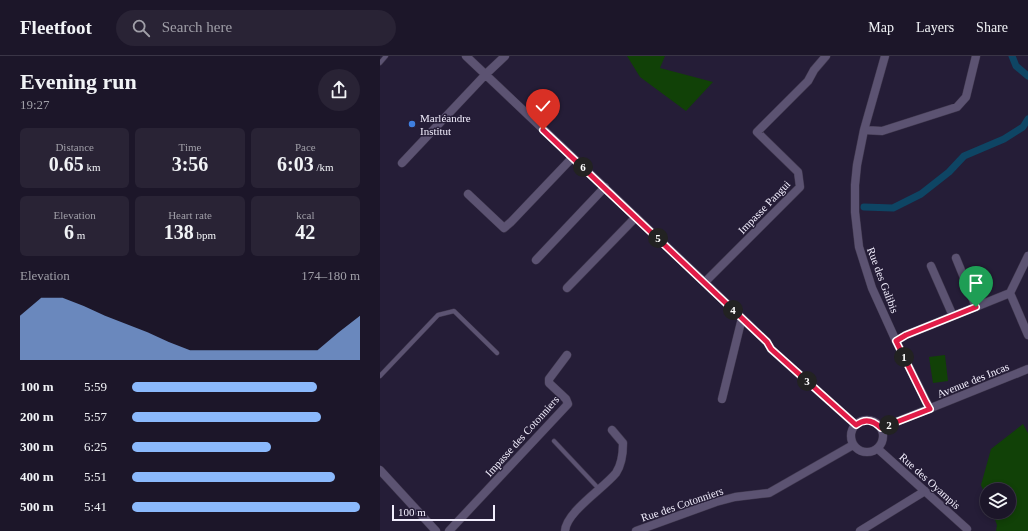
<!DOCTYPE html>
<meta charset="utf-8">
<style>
:root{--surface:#1c1629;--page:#292335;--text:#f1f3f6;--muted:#a09fa8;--line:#3a3546;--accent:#8bb9fc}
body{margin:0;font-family:Georgia,serif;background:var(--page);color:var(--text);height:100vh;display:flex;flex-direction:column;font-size:15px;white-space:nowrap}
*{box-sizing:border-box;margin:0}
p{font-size:13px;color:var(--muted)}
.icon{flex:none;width:22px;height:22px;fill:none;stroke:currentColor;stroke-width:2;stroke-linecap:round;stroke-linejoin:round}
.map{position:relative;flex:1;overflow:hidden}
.side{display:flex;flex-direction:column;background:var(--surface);width:380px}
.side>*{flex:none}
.buttons{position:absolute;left:600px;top:427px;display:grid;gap:8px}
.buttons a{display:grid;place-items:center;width:36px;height:36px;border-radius:50%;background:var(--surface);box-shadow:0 2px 6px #0003,0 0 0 1px var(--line);font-size:20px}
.scale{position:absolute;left:12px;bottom:10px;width:103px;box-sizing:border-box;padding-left:4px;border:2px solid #f2eefd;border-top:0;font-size:11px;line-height:14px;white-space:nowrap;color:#f2eefd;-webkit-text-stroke:3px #251d37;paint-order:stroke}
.pin{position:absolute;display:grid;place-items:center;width:34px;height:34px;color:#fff;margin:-41px -17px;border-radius:50% 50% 50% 0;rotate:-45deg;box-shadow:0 0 4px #0007}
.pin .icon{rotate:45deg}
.km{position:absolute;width:20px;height:20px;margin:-10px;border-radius:50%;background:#222;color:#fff;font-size:11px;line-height:20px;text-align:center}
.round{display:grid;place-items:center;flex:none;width:42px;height:42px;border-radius:21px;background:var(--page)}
.overview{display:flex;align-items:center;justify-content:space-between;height:68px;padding:0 20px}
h1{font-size:22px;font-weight:700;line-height:30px}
.metrics{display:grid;grid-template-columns:repeat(3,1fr);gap:6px;height:68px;padding:4px 20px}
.metrics div{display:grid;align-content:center;border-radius:6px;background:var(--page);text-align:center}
.metrics b{font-size:20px;font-weight:700}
.metrics small{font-size:11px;font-weight:400}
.metrics p{font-size:11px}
.chart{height:112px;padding:8px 20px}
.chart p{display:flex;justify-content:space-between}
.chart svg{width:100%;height:72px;margin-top:4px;fill:var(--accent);opacity:.7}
ul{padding:0 20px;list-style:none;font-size:13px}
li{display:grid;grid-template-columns:64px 48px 1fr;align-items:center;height:30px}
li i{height:10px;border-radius:5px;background:var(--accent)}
header{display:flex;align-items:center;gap:24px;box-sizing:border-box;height:56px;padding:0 20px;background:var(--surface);border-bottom:1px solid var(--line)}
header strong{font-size:19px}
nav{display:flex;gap:22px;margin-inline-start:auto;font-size:14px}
.search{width:280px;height:36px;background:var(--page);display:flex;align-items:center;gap:10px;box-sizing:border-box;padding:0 14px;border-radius:22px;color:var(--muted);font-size:15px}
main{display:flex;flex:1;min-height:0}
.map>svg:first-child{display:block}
.green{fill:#114107}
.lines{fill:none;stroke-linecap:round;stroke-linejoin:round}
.canal{stroke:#0e4564;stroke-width:7}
.service-casing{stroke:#41394f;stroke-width:5}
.minor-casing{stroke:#41394f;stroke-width:9}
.service{stroke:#5c5372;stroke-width:4}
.minor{stroke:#5c5372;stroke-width:8}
.route-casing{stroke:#fff;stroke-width:8}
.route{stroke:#e11d48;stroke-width:5}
.shop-dot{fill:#3f7fe0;stroke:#251d37;stroke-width:1.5}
.labels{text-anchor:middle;stroke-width:3;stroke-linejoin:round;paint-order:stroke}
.poi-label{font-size:11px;fill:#f2eefd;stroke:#251d37;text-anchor:start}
.street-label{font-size:11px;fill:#f2eefd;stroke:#251d37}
</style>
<header>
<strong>Fleetfoot</strong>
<div class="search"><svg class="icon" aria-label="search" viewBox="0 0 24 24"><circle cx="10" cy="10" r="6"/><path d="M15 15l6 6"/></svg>Search here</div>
<nav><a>Map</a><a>Layers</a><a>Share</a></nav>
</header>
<main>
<section class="side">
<div class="overview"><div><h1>Evening run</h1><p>19:27</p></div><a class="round"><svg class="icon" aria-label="share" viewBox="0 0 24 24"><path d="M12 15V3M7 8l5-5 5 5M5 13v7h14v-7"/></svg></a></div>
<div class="metrics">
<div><p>Distance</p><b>0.65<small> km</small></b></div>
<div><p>Time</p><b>3:56</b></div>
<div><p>Pace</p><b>6:03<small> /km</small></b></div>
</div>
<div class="metrics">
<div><p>Elevation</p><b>6<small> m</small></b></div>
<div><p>Heart rate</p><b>138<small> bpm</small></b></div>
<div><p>kcal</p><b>42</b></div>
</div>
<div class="chart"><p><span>Elevation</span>174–180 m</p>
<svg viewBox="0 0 160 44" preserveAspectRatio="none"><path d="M0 44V17L10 6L20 6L30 11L40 17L50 22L60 27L70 33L80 38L90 38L100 38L110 38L120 38L130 38L140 38L150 27L160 17V44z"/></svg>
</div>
<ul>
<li><b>100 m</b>5:59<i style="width:81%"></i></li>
<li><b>200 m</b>5:57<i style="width:83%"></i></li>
<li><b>300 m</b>6:25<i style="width:61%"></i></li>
<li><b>400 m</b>5:51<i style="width:89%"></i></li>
<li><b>500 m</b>5:41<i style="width:100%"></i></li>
</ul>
</section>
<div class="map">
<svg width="648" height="475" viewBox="0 0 648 475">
<rect width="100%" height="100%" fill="#251d37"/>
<!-- green -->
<path class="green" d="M247,0H285L280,12L333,26L306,55L260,21Z
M565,299L568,325L553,327L549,301Z
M643,368L648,377V475H616L617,469L612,456H629V434H607V443L601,429L611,393Z"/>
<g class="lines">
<!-- canal -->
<path class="canal" d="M632,0L636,10L648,20
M484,151L513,152L541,138L569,116L584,100L624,83L643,71L648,63"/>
<!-- service casing -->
<g class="service-casing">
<path id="service" d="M0,7L6,0
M0,320L58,259L74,255L117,297
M174,385L219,433"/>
</g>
<!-- minor casing -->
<g class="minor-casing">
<path id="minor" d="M86,0L362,262L342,343
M505,0L484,74L477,109L475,129V156L479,191L492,232L516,285L550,353
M484,74L502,75L577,51L586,41L596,0
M22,107L106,18L125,0
M88,138L124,172L131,166L192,102
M576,202L596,251
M156,204L225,131
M551,210L573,260
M325,226L420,131L418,116L377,76L428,25L434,14L446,0
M187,232L256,161
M630,237L648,279
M362,262L387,286L391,293L476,369
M516,285L526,279L630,237L648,200
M471 380a16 16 0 1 1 32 0a16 16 0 1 1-32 0Z
M501,372L648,313
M498,393L587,473
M0,414L56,475
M69,475L188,348L186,343L169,327V323L187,299
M185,475C186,456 224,432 236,417C242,408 243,397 243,387L232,374
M256,475L336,446L355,441L389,437L473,389
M480,475L545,435"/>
</g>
<!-- service -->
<use href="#service" class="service"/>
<!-- minor -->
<use href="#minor" class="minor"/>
</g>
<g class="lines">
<!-- route casing -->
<g class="route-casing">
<path id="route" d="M163,74L387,286L391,293L476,369C485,362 493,364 501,372L550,353L546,346L516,285L526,279L596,251"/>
</g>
<!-- route -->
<use href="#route" class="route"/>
</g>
<!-- markers -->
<circle class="shop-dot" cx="32" cy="68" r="4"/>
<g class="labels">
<!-- poi labels -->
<g class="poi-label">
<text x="40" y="66">Marléandre<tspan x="40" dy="13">Institut</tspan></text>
</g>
<!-- street labels -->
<g class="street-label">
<text transform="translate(384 151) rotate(-46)" y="4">Impasse Pangui</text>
<text transform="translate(503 224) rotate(69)" y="4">Rue des Galibis</text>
<text transform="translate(593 324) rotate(-22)" y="4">Avenue des Incas</text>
<text transform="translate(142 380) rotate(-48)" y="4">Impasse des Cotonniers</text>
<text transform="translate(550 425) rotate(42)" y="4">Rue des Oyampis</text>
<text transform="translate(302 448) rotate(-19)" y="4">Rue des Cotonniers</text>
</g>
</g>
</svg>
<div class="buttons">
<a><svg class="icon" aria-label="layers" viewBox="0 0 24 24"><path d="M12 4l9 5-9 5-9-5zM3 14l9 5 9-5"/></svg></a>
</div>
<div class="scale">100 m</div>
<div class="pin" style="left:596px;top:251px;background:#1e9e55"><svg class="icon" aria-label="arrive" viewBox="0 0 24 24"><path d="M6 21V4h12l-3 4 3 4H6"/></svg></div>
<div class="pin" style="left:163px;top:74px;background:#d93025"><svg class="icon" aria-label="check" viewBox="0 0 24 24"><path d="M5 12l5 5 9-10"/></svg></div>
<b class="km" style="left:524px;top:301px">1</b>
<b class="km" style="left:509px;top:369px">2</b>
<b class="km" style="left:427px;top:325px">3</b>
<b class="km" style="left:353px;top:254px">4</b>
<b class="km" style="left:278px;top:182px">5</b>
<b class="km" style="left:203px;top:111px">6</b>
</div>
</main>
